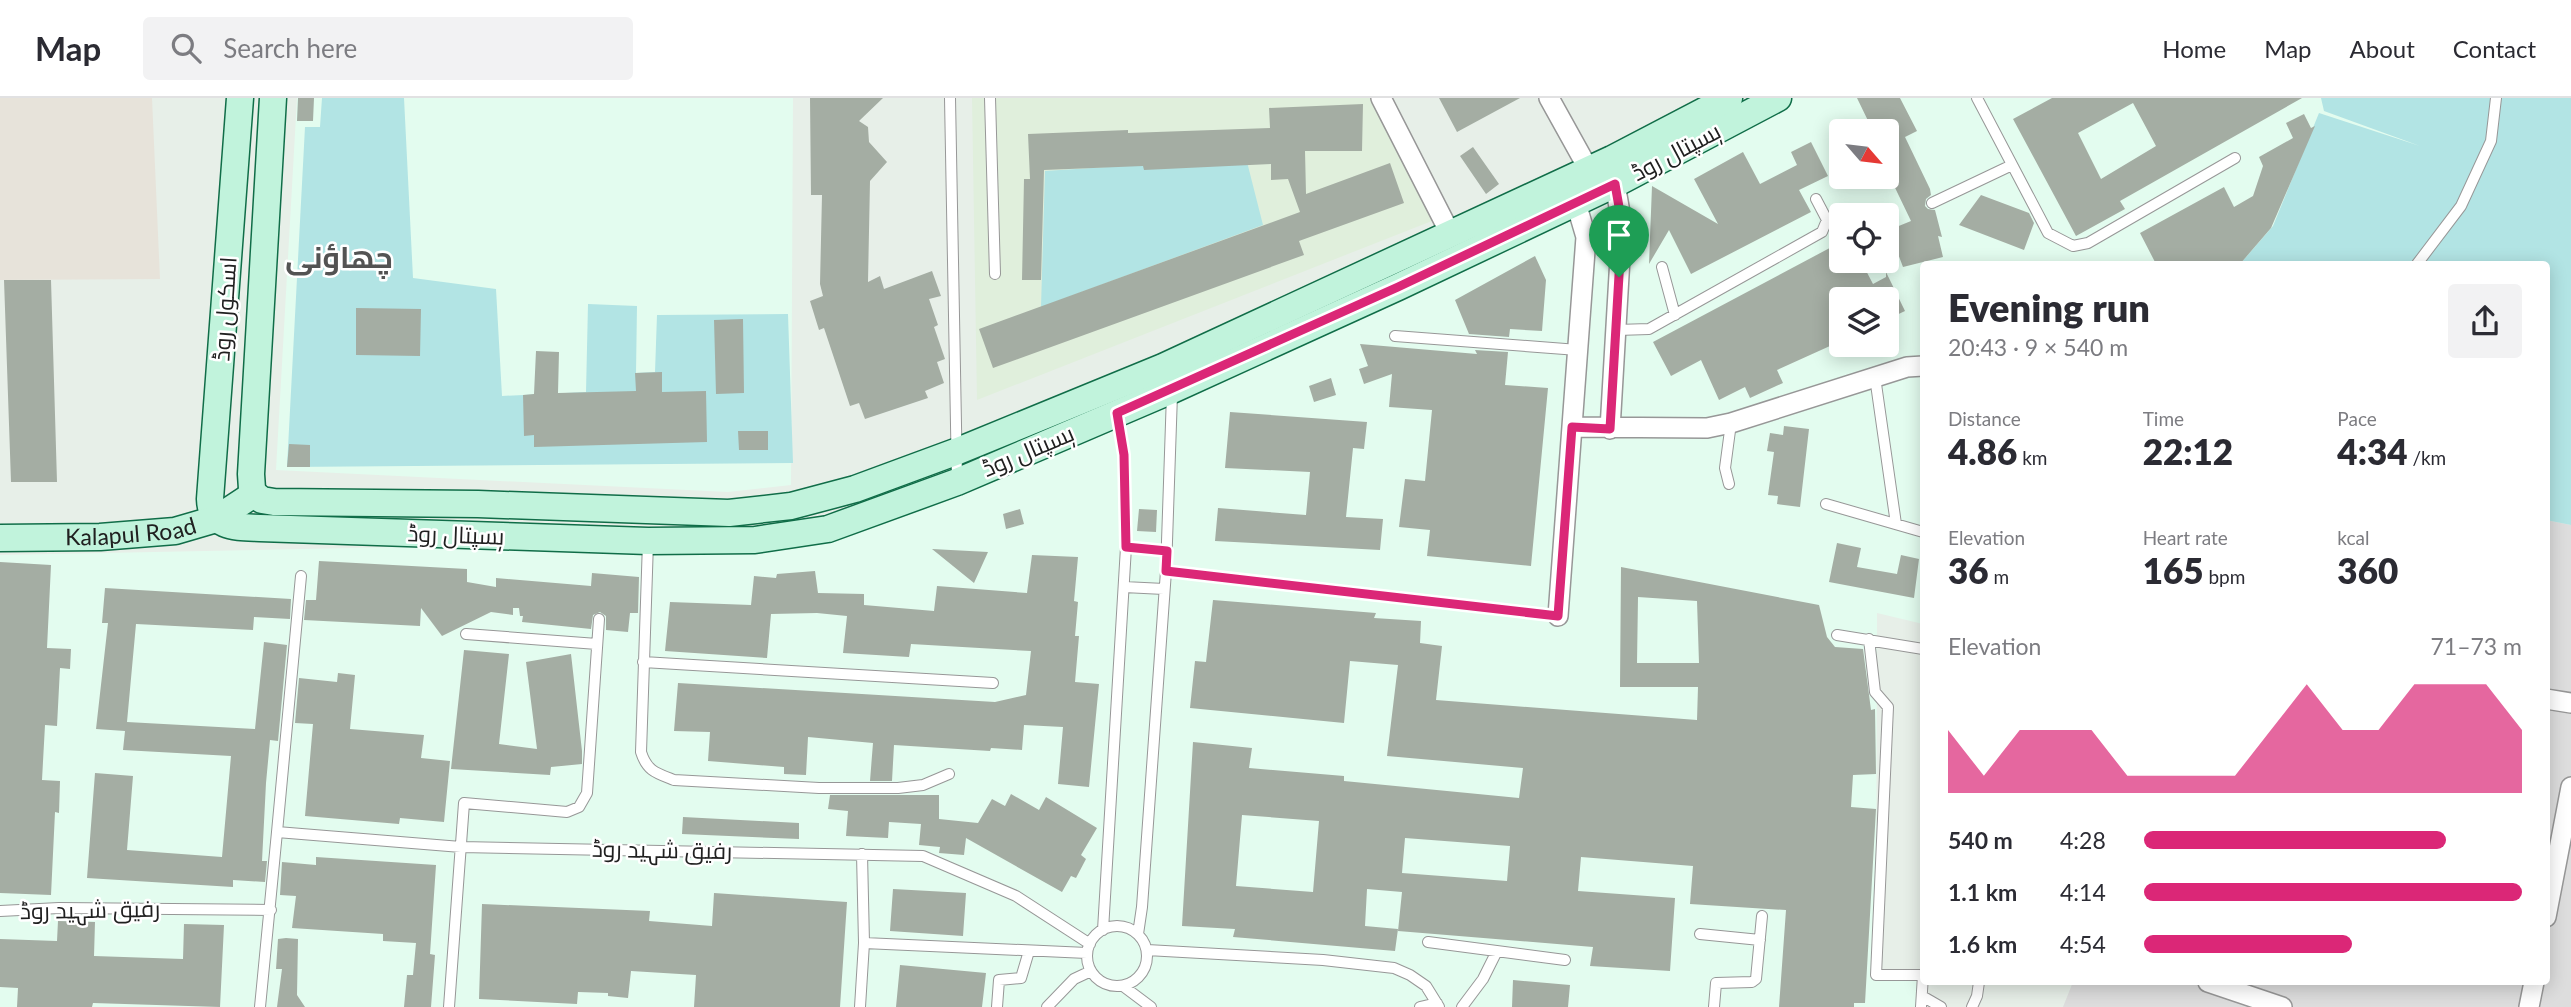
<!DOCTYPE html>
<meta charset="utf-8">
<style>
:root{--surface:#fff;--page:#f2f2f3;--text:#2b2b33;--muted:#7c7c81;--line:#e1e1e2;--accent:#db2777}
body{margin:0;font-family:Lato,Cairo,sans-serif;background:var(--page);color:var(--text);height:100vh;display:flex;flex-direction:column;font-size:26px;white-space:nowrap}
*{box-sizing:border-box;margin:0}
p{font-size:23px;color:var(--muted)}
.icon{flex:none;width:38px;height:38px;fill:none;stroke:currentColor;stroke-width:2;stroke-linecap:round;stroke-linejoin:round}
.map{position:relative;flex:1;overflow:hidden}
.side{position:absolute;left:1920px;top:163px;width:630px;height:724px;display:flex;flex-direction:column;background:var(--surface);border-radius:7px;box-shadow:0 4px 18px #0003}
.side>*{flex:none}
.needle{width:46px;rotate:118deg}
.fabs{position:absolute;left:1829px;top:21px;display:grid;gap:14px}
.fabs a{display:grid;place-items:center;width:70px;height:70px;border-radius:7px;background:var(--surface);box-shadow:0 4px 18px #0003;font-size:35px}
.pin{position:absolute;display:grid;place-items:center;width:60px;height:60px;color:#fff;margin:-72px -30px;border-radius:50% 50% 50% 0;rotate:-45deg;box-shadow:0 0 7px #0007}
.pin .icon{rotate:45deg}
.round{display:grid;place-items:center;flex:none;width:74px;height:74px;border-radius:7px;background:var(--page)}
.summary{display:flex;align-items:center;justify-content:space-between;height:119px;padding:0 28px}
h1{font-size:38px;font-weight:800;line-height:52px}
.metrics{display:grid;grid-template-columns:repeat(3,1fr);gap:10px;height:119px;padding:7px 28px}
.metrics div{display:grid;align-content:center}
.metrics b{font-size:35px;font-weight:800}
.metrics small{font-size:19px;font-weight:400}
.metrics p{font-size:19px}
.chart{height:196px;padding:14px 28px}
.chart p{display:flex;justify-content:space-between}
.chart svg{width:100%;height:126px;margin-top:7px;fill:var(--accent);opacity:.7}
ul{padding:0 28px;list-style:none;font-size:23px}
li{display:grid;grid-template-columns:112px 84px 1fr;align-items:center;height:52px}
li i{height:18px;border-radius:9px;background:var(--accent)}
header{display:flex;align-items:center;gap:42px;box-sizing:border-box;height:98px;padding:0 35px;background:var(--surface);border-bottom:2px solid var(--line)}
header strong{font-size:33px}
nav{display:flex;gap:38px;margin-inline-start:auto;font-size:24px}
.search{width:490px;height:63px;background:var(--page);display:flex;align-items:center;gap:18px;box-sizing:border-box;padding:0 24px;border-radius:7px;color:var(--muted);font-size:26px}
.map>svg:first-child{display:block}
.residential{fill:#ddd}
.industrial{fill:#e7e3da}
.education{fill:#e3fcef;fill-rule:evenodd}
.military{fill:#e0efdc}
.grass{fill:#b2e4e4}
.building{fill:#a4ada3;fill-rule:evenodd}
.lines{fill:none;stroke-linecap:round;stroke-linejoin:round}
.lane-casing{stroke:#979797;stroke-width:12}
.street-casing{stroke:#979797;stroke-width:22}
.secondary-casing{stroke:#106d48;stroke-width:29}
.lane{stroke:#fff;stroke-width:10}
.street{stroke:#fff;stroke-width:19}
.secondary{stroke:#c1f3dc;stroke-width:26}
.route-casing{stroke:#fff;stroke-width:14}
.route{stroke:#db2777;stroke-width:9}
.labels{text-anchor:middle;stroke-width:5;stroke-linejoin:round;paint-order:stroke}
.street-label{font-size:23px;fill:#202020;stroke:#fff}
.district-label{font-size:30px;font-weight:bold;fill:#535353;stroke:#fff}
</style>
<header>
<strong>Map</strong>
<div class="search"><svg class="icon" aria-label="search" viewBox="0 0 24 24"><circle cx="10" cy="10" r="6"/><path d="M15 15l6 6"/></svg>Search here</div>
<nav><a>Home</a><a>Map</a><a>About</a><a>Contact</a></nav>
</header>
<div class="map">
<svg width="2571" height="909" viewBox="0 0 2571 909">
<rect width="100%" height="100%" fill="#e7efe8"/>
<!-- residential -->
<path class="residential" d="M2546,422L2571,427V909H2063L2073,884H2546Z"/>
<!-- industrial -->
<path class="industrial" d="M0,0H152L160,181L0,182Z"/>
<!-- education -->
<path class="education" d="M297,0H793L791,387L728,394L276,372Z
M1778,0H2496L2417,166H1923V526L1877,515L1876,877H1923L1921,909H0V457L755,442L957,384ZM1841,33H1886V79H1841ZM1841,117H1886V163H1841ZM1841,201H1886V247H1841Z"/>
<!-- military -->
<path class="military" d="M972,0H1385L1442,119L977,302Z"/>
<!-- grass -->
<path class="grass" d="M322,0H404L413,180L496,191L502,298L586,294L588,206L637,208L636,275L655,274L657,217L788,216L793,365L287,369L305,29H320Z
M2321,0H2571V427L2546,422V166H2240L2273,128L2319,15L2420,48L2324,13Z
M1246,60L1263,127L1041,209L1045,73Z"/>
<!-- building -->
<path class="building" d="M298,0H314L313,23H297Z
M810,0H883L859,23L868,29L869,44L887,64L870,83L868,184L880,178L884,191L932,173L941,198L929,201L938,227L934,229L945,261L937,264L944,285L925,293L928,300L865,321L859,305L850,308L824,230L819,232L810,203L823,198L820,186L822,97H811Z
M1439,0H1520L1457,34Z
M1857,0H1900L1917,33L1905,39L1930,91L1931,97L1926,101L1925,108L1928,111L1935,112L1942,139L1938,138L1943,159L1903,169L1889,132L1911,123L1886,71V33H1873Z
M2052,0H2302L2120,103L2125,111L2076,138L2013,21ZM2133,5L2156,48L2101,81L2078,35Z
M1363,6L1362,53H1305L1306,96L1390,65L1404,105L1299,143L1304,157L993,270L979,231L1300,114L1288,81L1271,82V66L1144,72L1143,68L1044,72L1041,182H1022L1024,81H1030L1028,36L1128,32V35L1270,30L1269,10Z
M2304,16L2311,30L2315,28L2271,130L2240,166H2156L2140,135L2224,89L2234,109L2253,98L2263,68L2259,59L2293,40L2286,25Z
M1811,44L1828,78L1799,92L1811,114L1691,176L1669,132L1649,166L1652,88L1718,126L1694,81L1743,54L1760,86L1797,67L1791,54Z
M1473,49L1499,86L1486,96L1460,58Z
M1981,97L2029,115L2034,125L2024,152L1959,127Z
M1841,144V163H1861L1873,186L1886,179V174L1905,213L1886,222V201H1841V243L1777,272L1783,285L1750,300L1745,289L1719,302L1701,262L1671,278L1653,244Z
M1535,158L1546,182L1542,233L1510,231L1509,239L1469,236L1455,202Z
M4,182H51L57,384H11Z
M356,210L421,211L420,258L356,257Z
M743,221L744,295L716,296L714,222Z
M1360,246L1477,256L1475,252L1508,254L1505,287L1548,290L1531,468L1427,458L1430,432L1399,429L1405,381L1425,383L1432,312L1389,309L1392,276L1364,286L1359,271L1368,268Z
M536,253L559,254L558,295L636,293L635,275L662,274V294L706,293L707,344L534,349V337L524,338L523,297L534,296Z
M1331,280L1336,297L1314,304L1309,288Z
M1230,314L1367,324L1364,351L1353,350L1346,419L1383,421L1380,452L1215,443L1218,410L1306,417L1310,374L1225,370Z
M1784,328L1809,331L1800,409L1777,406L1778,398L1768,397L1774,354L1767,353L1770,335L1783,337Z
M738,333H768V352H739Z
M289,346L310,347V369H287Z
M1020,411L1024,426L1006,431L1003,416Z
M1139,411L1157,412L1156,434L1137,433Z
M1837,445L1861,450L1857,469L1897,476L1901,457L1919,461L1914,500L1829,484Z
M932,451L988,454L974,485Z
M1032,457L1078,459L1074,503L1078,504L1075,538H1079L1075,584L1099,586L1089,689L1058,686L1063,629L1024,627L1022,652L991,650L990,653L894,647L892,683H870L873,645L808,639L806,677L784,676V669L708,663L710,634L674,633L678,585L995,604L1026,597L1031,553L911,546L909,559L843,555L847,518L817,515L771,516L767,560L665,553L670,504L751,507L754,478L776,480L777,476L815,473L818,495L864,496V507L934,513L937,488L1027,495Z
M319,463L467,471V484L496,489V480L591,488L592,475L639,479L638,515H630L628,534L606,532V518L600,514L593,517L591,531L522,524L523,518H520L519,510H513V517L491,514L442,538L421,510L420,528L304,522L306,502H316Z
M0,464L51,467L47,550L71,551L70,571L60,570L57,628L45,627L42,682L60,683L59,715L55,714L51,797L0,795Z
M1621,469L1819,507L1827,539L1835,549L1863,551L1871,612L1875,611L1876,676L1853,677L1851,709L1876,711L1865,905H1854V909H1779L1786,812L1690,806L1693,768L1581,759L1578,793L1675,800L1670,873L1590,868L1593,849L1398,833L1402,794L1367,791L1365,828L1398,831L1395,853L1233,839L1235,831L1182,828L1193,644L1252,650L1249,670L1344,678V683L1519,700L1523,670L1387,658L1398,567L1350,563L1344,625L1190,610L1195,563L1206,564L1213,502L1376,515L1374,520L1421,523L1420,545L1442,548L1436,602L1697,622L1698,589H1620ZM1638,499L1697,503L1699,565H1637ZM1242,717L1319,723L1313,794L1236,788ZM1405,740L1510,748L1507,783L1402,775Z
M105,490L291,501L290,521L254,519L253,532L136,526L127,624L255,631L264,544L287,547L278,643L270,642L266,685L262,763H267L265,784L233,782V789L87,780L95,675L133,678L127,752L222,759L231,658L123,652L125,633L96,631L108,525H102Z
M464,552L509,556L499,646L537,651L526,564L571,556L582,653V666L551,669L550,677L451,671Z
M338,575L355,577L350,631L424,637L421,660L450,663L444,724L400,720L399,726L305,718L313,626L295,625L299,580L337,584Z
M1011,696L1039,712L1046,699L1097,730L1081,757L1086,761L1076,780L1071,778L1062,794L966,740L964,757L939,755L940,749L919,747L921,726L889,724L888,740L846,738L848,713L828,711L830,697H939V721L978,725L992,701L1005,708Z
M683,719L799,725V741L682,736Z
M316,759L436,767L430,856L435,857L431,909H404L407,877H413L416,845L383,843V836L292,830L296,798L280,797L282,764L316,767Z
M893,791L966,795L963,838L890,833Z
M714,795L847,804L840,909H694L696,877L631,873L628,900L608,898V895L578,894L577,906L479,901L482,806L650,813L649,823L712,828Z
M58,823L95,824L94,858L183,861L184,826L224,827L220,909L93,905L92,909H17L18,890L0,889V841L57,843Z
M286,840L298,841L297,897L305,909H277L282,871H276L278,841Z
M900,867L986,875L982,909H896Z
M1513,882L1570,887L1568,909H1512Z"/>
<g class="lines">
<!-- lane casing -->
<g class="lane-casing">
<path id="lane" d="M950,0L957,381
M990,0L995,176
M1977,0L2048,135L2073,148L2088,145L2235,60
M1932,105L2012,67
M2417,166L2461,108L2491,43L2496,0
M1662,169L1675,217
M1617,232L1649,231L1822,134L1827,122L1816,101
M1395,238L1578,252
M1875,279L1896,426
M1729,386L1725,370L1731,325
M1826,406L1923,434
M648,444L641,654C647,673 656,675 674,682L819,690H898L923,687L949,676
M1126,449L1167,453
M1166,473L1558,518
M1124,489L1164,491
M466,536L597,546
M1837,537L1923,551
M1869,541L1875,594L1888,609L1876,877H1923L1921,909
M643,564L993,585
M277,734L301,478
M0,813L59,810L271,812
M1087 858a30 30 0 1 1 60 0a30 30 0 1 1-60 0Z
M1103,832L1126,449L1124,357L1117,316
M1138,836L1142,809L1166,473L1172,296
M1700,836L1760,842
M1428,844L1565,862
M864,845L1087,855
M1147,852L1323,862L1394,870L1410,877L1426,888L1439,909
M1123,888L1151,909
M1922,898L1941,909
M260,909L277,734L461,749L923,758L1016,798L1090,846
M449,909L464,705L567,714L579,709L587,695L599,521
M860,909L864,845L862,756
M997,909L999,882L1021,880L1029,853
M1047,909L1074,881L1091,873
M1420,909L1437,905
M1462,909L1483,881L1497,853
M1714,909L1716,885L1752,884L1756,881L1762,818
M1972,909L1977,898L1979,884"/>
</g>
<!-- street casing -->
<g class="street-casing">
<path id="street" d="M1381,0L1451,137
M1549,0L1589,72
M1572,329L1707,330L1731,325L1907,269L1923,268
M1610,331L1622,126L1615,86
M1558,518L1586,139L1576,105
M2546,601L2571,605
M2546,819L2571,689
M2208,884L2282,909
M2529,909L2534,884"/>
</g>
<!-- secondary casing -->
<g class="secondary-casing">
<g id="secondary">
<path d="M240,0L210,401C211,431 238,429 260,430L648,443L755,442L828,431L957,384L1172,292L1398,189L1615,86L1778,0"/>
<path d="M254,396L262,402L274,404L478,406L729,415L791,408L855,391L958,353L1163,269L1612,61L1729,0"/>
<path d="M254,396L252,391L251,376L273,0"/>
<path id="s1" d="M0,440L100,439L175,433L216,421L254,396"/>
</g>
</g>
<!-- lane -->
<use href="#lane" class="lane"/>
<!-- street -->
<use href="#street" class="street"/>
<!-- secondary -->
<use href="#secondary" class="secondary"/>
</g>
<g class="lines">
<!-- route casing -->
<g class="route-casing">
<path id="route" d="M1615,86L1622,126L1610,331L1572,329L1558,518L1166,473L1167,453L1126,449L1124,357L1117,315L1398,189Z"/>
</g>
<!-- route -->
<use href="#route" class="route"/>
</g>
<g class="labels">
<!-- street labels -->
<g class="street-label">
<text transform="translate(1676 54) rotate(-28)" y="8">ہسپتال روڈ</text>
<text transform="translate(225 211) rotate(-86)" y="8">اسکول روڈ</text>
<text transform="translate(1028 353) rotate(-23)" y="8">ہسپتال روڈ</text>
<text dy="8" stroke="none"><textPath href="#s1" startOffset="131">Kalapul Road</textPath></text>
<text transform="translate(456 437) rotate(2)" y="8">ہسپتال روڈ</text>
<text transform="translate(662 752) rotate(1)" y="8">رفیق شہید روڈ</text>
<text transform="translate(90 812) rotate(-1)" y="8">رفیق شہید روڈ</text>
</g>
<!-- district labels -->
<g class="district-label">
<text x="339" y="170">چھاؤنی</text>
</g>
</g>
</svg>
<div class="fabs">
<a><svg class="needle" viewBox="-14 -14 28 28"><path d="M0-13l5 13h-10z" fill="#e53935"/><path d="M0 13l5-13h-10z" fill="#7c7c81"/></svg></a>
<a><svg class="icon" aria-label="locate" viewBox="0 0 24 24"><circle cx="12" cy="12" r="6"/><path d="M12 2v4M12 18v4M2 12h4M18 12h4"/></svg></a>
<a><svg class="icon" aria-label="layers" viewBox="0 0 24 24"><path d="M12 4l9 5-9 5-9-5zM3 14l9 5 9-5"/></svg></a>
</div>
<div class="pin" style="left:1619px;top:179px;background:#1e9e55"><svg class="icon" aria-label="arrive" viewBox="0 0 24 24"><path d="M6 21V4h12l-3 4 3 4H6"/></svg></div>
<section class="side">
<div class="summary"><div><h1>Evening run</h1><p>20:43 · 9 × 540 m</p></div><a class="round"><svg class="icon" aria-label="share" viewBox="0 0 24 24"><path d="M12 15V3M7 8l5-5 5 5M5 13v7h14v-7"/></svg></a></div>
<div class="metrics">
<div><p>Distance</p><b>4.86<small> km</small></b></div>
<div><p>Time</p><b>22:12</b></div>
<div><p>Pace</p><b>4:34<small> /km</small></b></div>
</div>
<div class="metrics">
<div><p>Elevation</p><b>36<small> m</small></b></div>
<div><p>Heart rate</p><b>165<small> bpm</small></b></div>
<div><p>kcal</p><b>360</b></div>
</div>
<div class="chart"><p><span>Elevation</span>71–73 m</p>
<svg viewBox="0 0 160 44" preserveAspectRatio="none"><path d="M0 44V22L10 38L20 22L30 22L40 22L50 38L60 38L70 38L80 38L90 22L100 6L110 22L120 22L130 6L140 6L150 6L160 22V44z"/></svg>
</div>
<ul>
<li><b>540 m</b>4:28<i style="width:80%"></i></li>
<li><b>1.1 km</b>4:14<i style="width:100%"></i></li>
<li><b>1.6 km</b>4:54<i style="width:55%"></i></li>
</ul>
</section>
</div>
